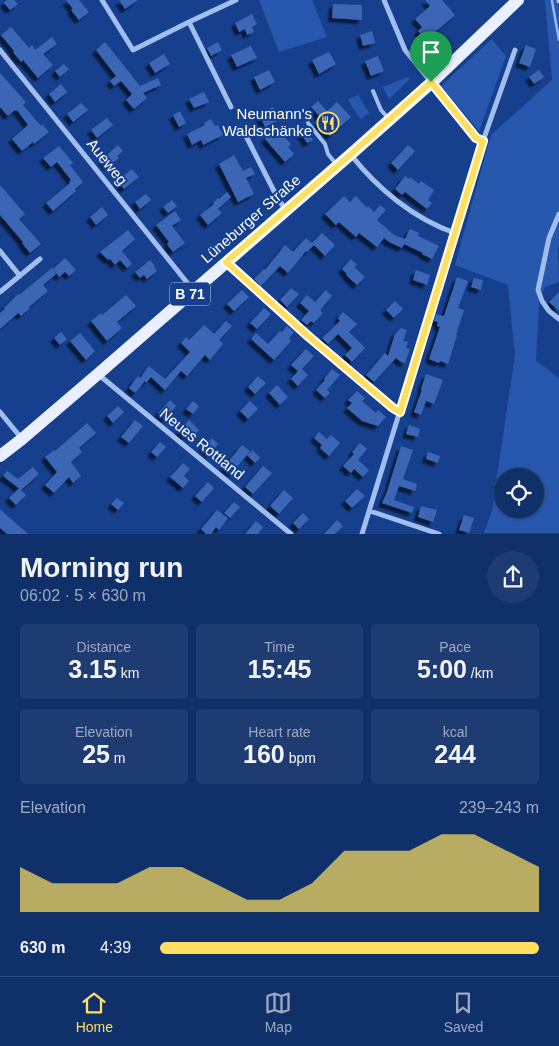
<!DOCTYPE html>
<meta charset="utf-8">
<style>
:root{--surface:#10306a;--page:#1e3c72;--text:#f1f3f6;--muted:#9ca9c1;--line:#304b7e;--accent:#ffdf60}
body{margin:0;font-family:Helvetica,sans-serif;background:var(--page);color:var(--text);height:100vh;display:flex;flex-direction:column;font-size:19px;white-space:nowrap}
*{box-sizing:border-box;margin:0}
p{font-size:16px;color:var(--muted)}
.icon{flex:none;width:28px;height:28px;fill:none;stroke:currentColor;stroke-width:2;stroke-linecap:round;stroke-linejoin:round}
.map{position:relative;height:534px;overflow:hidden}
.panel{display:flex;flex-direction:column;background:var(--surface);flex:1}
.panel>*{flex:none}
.controls{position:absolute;left:494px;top:468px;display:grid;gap:10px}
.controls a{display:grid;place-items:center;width:50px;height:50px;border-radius:50%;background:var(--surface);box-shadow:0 1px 4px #0004,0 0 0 1px var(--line);font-size:25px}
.pin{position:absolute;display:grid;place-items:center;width:42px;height:42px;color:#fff;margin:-51px -21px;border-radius:50% 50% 50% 0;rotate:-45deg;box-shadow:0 0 5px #0007}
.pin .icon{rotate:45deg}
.round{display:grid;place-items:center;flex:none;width:52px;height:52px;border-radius:26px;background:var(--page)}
.head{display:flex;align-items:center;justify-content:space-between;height:85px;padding:0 20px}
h1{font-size:28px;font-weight:700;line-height:38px}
.figures{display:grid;grid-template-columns:repeat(3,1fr);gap:8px;height:85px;padding:5px 20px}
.figures div{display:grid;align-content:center;border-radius:5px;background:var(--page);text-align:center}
.figures b{font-size:25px;font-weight:700}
.figures small{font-size:14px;font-weight:400}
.figures p{font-size:14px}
.chart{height:140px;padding:10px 20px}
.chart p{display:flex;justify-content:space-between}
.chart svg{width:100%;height:90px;margin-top:5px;fill:var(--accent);opacity:.7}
ul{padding:0 20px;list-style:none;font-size:16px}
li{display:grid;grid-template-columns:80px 60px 1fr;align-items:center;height:38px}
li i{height:12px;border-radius:6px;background:var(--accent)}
.tab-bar{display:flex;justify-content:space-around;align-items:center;height:70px;border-top:1px solid var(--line);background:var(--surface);font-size:14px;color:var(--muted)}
.tab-bar a{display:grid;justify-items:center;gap:2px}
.tab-bar .active{color:var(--accent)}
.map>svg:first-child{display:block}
.green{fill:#2858ad;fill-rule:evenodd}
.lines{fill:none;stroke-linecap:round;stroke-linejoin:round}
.stream{stroke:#93b8f3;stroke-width:2.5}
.building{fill:#3a66b5;filter:url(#shadow)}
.lane{stroke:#a1bef0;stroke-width:4}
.street{stroke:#a1bef0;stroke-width:5}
.primary{stroke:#eaf0ff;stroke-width:12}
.route-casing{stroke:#fff;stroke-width:10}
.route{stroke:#ffdf60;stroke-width:6}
.labels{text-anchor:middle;stroke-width:4;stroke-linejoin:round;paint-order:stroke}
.shield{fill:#16408e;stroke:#b9c6dd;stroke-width:1}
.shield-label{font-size:14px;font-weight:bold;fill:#fff}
.poi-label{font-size:15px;fill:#fff;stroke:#16408e;text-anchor:end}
.street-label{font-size:15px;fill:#fff;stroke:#16408e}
</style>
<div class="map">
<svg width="559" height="534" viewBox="0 0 559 534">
<defs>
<filter id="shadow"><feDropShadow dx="-4" dy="4" stdDeviation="1" flood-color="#0009"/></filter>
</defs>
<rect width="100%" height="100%" fill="#16408e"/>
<!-- green -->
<path class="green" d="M259,0H312L327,37L279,52Z
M545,0H559V245L558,248L559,282L545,287L539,301L536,361L559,378V533H484L492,510L515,355L508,285L455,265L491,135L552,80ZM502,476H535V509H502Z
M492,39L506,56L479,131L441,86Z
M408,77L410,79L389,99L383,87Z
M358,95L369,113L361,119L352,107L348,99Z"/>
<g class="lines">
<!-- stream -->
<path class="stream" d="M552,1L559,40"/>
</g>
<!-- building -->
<path class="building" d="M7,0H14L18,4L10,10L4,3Z
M66,0H79L89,12L79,20L71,10L73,9Z
M119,0H138L125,9Z
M425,0H442L455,15L426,40L418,31L422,27L415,19L430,6Z
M333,4L362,5V20L332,18Z
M252,14L257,24L252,27L254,32L247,35L245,29L239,32L235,23Z
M11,27L29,48L32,45L35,50L52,37L57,44L43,54L53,65L38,78L23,60L21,62L13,52L14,51L1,35Z
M372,31L375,43L363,46L360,35Z
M105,42L140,86L158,78L161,85L143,93L147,98L134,109L126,100L132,94L121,81L114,86L110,81L116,76L96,50Z
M218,42L222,50L211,56L207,48Z
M526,45L536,49L530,67L519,63Z
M251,46L257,58L237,67L231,55Z
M329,52L336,64L319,74L312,60Z
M164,54L170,64L155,73L149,63Z
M378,56L384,71L371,76L365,61Z
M64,64L69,69L60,77L55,71Z
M269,70L275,82L260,90L254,77Z
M539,70L544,77L534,84L529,77Z
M0,73L26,102L23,105L41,126L42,124L49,132L34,144L33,142L22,151L12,139L28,125L17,110L16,111L15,110L8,116L0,107Z
M61,84L67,92L55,102L49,94Z
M204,92L209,102L194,108L189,99Z
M318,101L327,111L337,102L351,117L330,136L318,122L322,119L311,107Z
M81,103L88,110L73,122L67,114Z
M273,107L279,120L265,127L259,114Z
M180,111L186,123L179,127L173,115Z
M107,118L113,125L97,138L91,130Z
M211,119L215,126L218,125L223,135L203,145L201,140L192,145L187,134L205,125L204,123Z
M304,125L313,140L307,143L298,129Z
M281,133L291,144L288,147L294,154L285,162L265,139L270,134L274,139Z
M118,145L123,151L117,156L119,158L108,167L102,159Z
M408,145L415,151L398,170L391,163Z
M59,146L73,163L70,165L83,182L75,189L76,191L53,211L46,203L70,183L69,182L71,180L57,162L51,167L43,158Z
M234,155L243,171L251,167L255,174L246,178L254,194L238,202L219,164Z
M132,169L139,177L124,189L117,181Z
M405,176L409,179L410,177L419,184L421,181L434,190L428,200L432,203L427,209L405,192L402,195L395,189Z
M0,185L25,214L19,219L41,244L30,253L22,243L23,242L0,215Z
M227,192L231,197L218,209L222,213L208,225L200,215L214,204L213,203L218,198L219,199Z
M146,194L151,200L140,209L135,202Z
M344,196L350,202L356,196L367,208L368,206L374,212L380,205L386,210L377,220L394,235L405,239L410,229L419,233L418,236L439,246L432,259L422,254L423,253L404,244L402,248L389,242L384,238L377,247L359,233L356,237L339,222L336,225L325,214Z
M172,200L177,206L168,213L163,207Z
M102,207L108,215L96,225L90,217Z
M175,211L181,220L172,226L185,243L173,252L167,244L169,242L156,225Z
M128,230L135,239L122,251L132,264L127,268L120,260L115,265L110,259L108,260L100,252Z
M322,233L335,245L325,256L314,245L307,252L306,251L288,273L280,266L261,286L254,279L264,269L265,270L285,245L293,252L306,238L312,243Z
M65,258L76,270L69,276L65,272L59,277L53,269Z
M351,259L357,265L354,267L365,277L357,285L346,275L347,274L342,269Z
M150,260L155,266L154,267L157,271L147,279L144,275L140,278L135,272Z
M52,268L56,274L43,285L48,291L29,307L30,308L21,316L18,313L0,329V313L5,309L4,308L18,294L19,295Z
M416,270L430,275L427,285L413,280Z
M457,277L468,281L458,308L464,310L456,335H457L448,364L440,361L439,363L429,359L440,327L437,326L438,322L434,321L436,314L444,316Z
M474,278L483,280L481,290L471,287Z
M291,288L299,294L287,307L280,300Z
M242,290L249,297L234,311L227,304Z
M326,290L332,296L320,310L323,313L314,323L311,321L307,325L301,320L309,311L300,303L307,295L315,302Z
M559,292V311L549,302Z
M126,295L136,306L117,322L122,328L107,341L91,321L101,313L102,315Z
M395,301L403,309L394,318L386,310Z
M264,308L271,314L257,329L250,323Z
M343,312L357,324L349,332L365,348L352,362L345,355L352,348L338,334L328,344L322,338L340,321L338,318Z
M226,321L232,326L219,340L223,344L210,360L205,355L187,376L181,371L165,390L151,377L146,383L145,381L135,393L129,388L138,376L140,378L149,366L165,379L190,352L181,343L186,337L189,340L204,325L214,334Z
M287,326L294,332L289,338L291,341L274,360L251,339L256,333L268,344L280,331L282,332Z
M401,328L407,330L403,341L408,342L406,348L410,349L405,363L401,362L396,358L374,382L366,375L385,353L388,356L395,334Z
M61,332L67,339L60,345L54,338Z
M80,333L95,351L86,360L70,341Z
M306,349L314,356L302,369L308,375L298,386L291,379L298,371L291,365Z
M332,369L340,375L327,390L330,393L325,398L316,390L325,380L324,379Z
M426,374L443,380L434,404L426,401L421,415L414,412L422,390L421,389Z
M258,376L266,383L255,394L248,387Z
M277,385L288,397L280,405L269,393Z
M357,391L365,398L362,401L376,413L378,410L386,417L378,426L362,421L347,408L352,403L348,400Z
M170,400L176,406L165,419L158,413Z
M193,401L199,406L193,414L186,409Z
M250,401L258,409L248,419L240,411Z
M118,406L124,412L113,423L107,416Z
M135,420L143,426L129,443L121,437Z
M189,420L199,430L193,438L188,434L185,437L179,431Z
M87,423L96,433L79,448L82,452L71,462L81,476L73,483L69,477L54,493L45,485L57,472L45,457L54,450L55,451Z
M409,425L420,429L418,437L406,434Z
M319,432L327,439L331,435L340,443L329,456L320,448L322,445L314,438Z
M212,438L218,444L210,454L203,448Z
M160,442L166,447L157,457L151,452Z
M360,443L367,449L358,460L369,470L363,477L354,469L351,473L343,466L354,454L352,452Z
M242,445L250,451L232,473L224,467Z
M401,446L413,450L403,479L417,484L415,491L399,486L394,500L414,507L412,513L382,503L387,492Z
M253,450L260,458L255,463L247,455Z
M428,452L440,456L438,463L426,459Z
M183,463L190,469L184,476L189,481L183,488L170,477Z
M263,466L272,473L253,494L245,487Z
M33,467L39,474L21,490L3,476L7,471L18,479Z
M208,482L214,488L202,502L195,496Z
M19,488L26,495L16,505L9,498Z
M357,489L365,496L352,508L345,501Z
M284,490L293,498L279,514L270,506Z
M117,498L124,503L118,510L111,504Z
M234,502L240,507L230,518L224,513Z
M421,506L437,510L433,522L418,517Z
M0,509L28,534H7L0,528Z
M217,510L228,518L219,530L216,527L211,534H206L201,529Z
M303,513L309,519L299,529L293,523Z
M464,515L474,518L469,533L459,530Z
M337,520L343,526L335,534H324Z
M256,521L263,527L258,534H245Z"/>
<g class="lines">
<!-- lane -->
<path class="lane" d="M373,91L381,110L388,118
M308,123L325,144L328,154L336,164"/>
<!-- street -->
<path class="street" d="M102,0L133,50L189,22L236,0
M559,0V1
M189,22L231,107
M0,50L193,290
M244,132L278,199L286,210
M483,141L515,50
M351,155C378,189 414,219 455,233
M559,214L549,238L538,290L542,301L549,311L559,319
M0,251L20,276
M226,263L308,336L393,408L400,412
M0,292L40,259
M99,375L291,534
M0,412L22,439
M370,511L439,534
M362,534L483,141L476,138L405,50L384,0"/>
<!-- primary -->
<path class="primary" d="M0,456L22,439L98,374L351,154L431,83L518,0"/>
</g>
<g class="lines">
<!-- route casing -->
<g class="route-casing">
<path id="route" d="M431,82L476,138L483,141L400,412L393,408L308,336L226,262L351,154Z"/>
</g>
<!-- route -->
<use href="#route" class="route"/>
</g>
<!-- icons -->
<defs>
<g id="restaurant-ring" transform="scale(1.125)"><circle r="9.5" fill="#16408e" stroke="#ffdf60" stroke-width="1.5"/><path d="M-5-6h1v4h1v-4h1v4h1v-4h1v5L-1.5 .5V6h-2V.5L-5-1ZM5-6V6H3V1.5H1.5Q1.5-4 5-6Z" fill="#ffdf60"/></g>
</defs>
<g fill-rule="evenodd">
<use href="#restaurant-ring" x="328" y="123"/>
</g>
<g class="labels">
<!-- shield labels -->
<rect class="shield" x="170" y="282.5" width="40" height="23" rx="4"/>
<g class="shield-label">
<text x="190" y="299">B 71</text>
</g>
<!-- poi labels -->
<g class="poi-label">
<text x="312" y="119">Neumann's<tspan x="312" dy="17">Waldschänke</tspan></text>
</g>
<!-- street labels -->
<g class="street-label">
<text transform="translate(107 162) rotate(51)" y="5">Aueweg</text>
<text transform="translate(251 219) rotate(-41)" y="5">Lüneburger Straße</text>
<text transform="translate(202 444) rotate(39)" y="5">Neues Rottland</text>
</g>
</g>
</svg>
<div class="controls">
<a><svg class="icon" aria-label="locate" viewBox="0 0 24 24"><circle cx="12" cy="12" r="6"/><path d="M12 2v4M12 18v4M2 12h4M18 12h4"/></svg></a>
</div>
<div class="pin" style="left:431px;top:82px;background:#1e9e55"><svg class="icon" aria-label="arrive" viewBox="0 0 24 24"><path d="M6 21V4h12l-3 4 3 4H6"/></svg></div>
</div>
<section class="panel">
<div class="head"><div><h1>Morning run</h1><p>06:02 · 5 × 630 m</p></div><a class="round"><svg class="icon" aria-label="share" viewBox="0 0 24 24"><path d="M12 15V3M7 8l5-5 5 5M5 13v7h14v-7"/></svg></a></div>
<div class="figures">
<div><p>Distance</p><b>3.15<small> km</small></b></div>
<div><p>Time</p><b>15:45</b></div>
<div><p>Pace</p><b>5:00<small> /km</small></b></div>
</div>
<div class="figures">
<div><p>Elevation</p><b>25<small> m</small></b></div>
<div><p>Heart rate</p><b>160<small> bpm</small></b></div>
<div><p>kcal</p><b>244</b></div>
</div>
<div class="chart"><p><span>Elevation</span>239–243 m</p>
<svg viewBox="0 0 160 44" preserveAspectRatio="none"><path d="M0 44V22L10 30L20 30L30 30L40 22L50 22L60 30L70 38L80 38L90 30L100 14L110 14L120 14L130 6L140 6L150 14L160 22V44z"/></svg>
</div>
<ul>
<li><b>630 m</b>4:39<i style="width:100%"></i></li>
</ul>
</section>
<nav class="tab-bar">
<a class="active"><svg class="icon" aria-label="home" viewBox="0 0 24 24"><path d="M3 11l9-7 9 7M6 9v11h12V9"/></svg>Home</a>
<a><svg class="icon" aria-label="map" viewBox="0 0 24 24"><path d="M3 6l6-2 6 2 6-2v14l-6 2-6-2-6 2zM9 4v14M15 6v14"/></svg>Map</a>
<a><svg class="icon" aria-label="saved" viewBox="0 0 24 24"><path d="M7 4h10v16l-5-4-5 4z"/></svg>Saved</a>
</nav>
